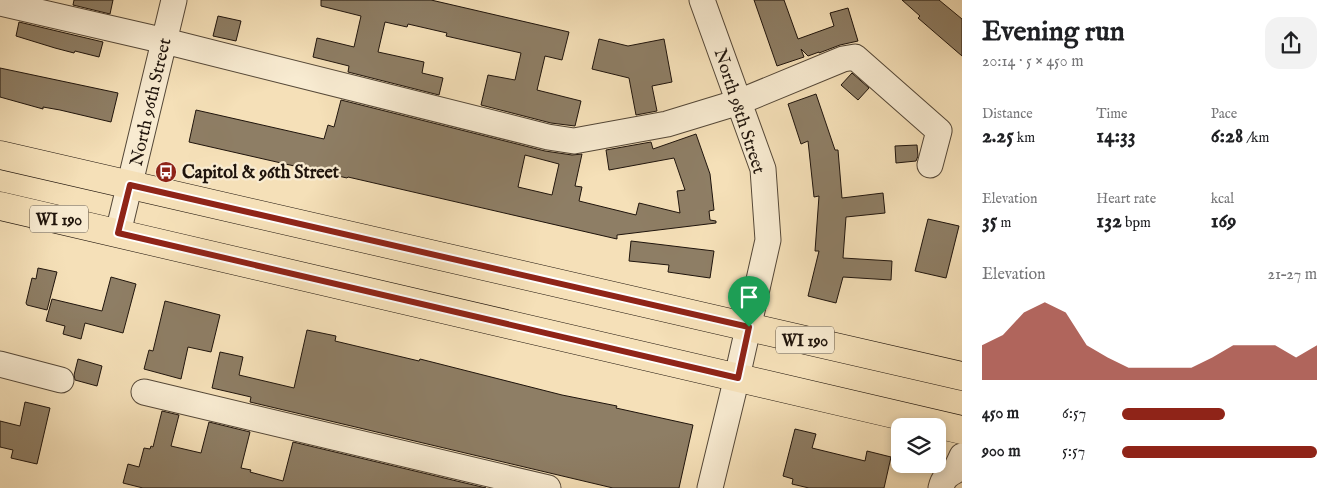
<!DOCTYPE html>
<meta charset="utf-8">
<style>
:root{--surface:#fff;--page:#f2f2f2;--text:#202124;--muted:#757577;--accent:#8f2418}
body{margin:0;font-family:"IM FELL English",serif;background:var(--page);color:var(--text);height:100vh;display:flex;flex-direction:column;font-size:19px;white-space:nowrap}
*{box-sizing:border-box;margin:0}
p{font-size:16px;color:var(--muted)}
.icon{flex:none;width:28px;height:28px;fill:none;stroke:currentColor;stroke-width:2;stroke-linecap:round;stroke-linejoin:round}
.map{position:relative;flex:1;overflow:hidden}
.side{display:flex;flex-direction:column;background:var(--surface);width:375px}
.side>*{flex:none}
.controls{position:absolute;left:891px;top:418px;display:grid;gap:10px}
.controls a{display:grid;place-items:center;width:55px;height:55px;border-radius:10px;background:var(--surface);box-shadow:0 2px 8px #0003;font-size:25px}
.pin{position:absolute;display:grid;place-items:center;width:42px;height:42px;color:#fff;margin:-51px -21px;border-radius:50% 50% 50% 0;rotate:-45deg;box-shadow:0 0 5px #0007}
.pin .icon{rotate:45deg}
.round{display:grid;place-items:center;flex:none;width:52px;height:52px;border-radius:15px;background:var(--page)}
.head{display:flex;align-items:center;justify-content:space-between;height:85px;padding:0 20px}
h1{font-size:28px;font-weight:800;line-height:38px}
.metrics{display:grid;grid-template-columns:repeat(3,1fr);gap:8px;height:85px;padding:5px 20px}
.metrics div{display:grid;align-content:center}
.metrics b{font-size:21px;font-weight:800}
.metrics small{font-size:14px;font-weight:400}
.metrics p{font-size:14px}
.chart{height:140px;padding:10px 20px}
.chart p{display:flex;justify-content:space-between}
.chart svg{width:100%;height:90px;margin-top:5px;fill:var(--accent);opacity:.7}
ul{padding:0 20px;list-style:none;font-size:16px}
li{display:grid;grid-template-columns:80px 60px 1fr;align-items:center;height:38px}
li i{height:12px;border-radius:6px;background:var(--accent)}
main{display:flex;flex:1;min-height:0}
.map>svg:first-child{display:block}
.building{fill:#8e7e65;stroke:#1f140c;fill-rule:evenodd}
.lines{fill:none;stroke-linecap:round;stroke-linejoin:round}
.minor-casing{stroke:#544737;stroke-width:27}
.major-casing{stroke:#1f140c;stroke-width:29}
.minor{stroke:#f8ebd1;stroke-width:25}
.major{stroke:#f5e0b8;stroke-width:28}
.route-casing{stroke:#fff;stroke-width:10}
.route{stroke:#8f2418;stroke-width:6}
.labels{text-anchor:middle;stroke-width:4.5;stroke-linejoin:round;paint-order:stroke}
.shield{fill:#f8ebd1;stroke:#605447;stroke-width:1}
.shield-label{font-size:16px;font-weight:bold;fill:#1f140c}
.street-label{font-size:18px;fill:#1f140c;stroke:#f8ebd1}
.poi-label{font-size:18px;font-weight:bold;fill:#1f140c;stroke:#f8ebd1;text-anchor:start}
</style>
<main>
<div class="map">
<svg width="962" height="488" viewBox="0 0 962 488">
<rect width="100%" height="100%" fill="#f5e0b8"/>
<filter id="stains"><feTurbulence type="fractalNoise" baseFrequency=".004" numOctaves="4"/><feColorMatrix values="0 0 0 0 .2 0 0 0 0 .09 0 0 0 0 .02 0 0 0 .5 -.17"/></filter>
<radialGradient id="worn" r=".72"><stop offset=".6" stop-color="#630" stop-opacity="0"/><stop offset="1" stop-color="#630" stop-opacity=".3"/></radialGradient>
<!-- building -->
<path class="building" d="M74,0H113L110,14L73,5Z
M321,0H431L569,32L562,60L545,56L537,90L581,101L575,126L551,123L481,105L488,75L515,80L521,53L446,36L447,33L408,24L407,27L385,22L378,52L424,62L422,73L443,78L439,95L348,72L349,66L313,57L317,38L354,47L361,16L321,6Z
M754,0H784L798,39L834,26L830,13L848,8L858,41L840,45L819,53V52L808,56L801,49L804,57L777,66Z
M902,0H939L962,19V56L918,18L920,16Z
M218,16L241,21L236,41L213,36Z
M19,22L103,42L99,57L75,51L74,53L55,48L16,36Z
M599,39L628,46L664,39L672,82L652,86L657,111L636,115L629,78L592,69Z
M0,68L118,93L111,122L60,110L43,107V109L0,97Z
M852,73L869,88L858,100L841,85Z
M816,94L835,150H838L842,198L883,193L885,213L846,217L843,258L892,261L891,280L843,277L836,303L808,296L819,251H815L819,196L814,197L808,141L801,144L788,104Z
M341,100L545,151L572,155L582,154L575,186L582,187L579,201L636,215L639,203L680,213L677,191L685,190L674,158L609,170L606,150L651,142L653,149L696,134L710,174L714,210L709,211L710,220L716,221V223L617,235V239L348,177L347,178L189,142L196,110L324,139L328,125L334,127ZM525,155L559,164L552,195L518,187Z
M917,145L918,156L916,161L896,163L895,146Z
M928,219L959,226L946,278L915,271Z
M631,241L714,251L710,278L668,272L669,265L629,261Z
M38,268L57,272L47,310L27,305L26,303L32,278L36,279Z
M111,277L136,284L123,333L85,323L81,339L63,334L65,326L46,321L52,299L102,311Z
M165,301L220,315L211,352L188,347L181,379L144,369L149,350L153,351Z
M307,330L336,336L335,341L419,361L420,359L562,395L617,406L616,408L693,425L679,488H613L250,402L251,397L212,388L220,352L243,357L239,375L294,388Z
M78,359L102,366L97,386L75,380L74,375Z
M25,402L50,408L37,464L11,458L13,450L0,447V421L20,426Z
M162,411L179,415L171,446L201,453L209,422L250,432L241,468L251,470L250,472L283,481L293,442L486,488H143L123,483L128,464L139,467L144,448L150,449L151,446L153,447Z
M795,429L816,434L812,448L865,461L867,451L891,457L884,488H809L792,484L793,479L783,476Z"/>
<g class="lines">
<!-- minor casing -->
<g class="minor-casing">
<path id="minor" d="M702,0L763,169L768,240L737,377L710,488
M0,3L165,41L548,137L574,141L667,124L739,102L843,59L855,57L939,131L930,165
M118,233L174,0
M0,364L61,380
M144,392L548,488
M941,488C943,479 947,475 955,471L962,456"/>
</g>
<!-- major casing -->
<g class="major-casing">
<path id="major" d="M0,155L962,376
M0,206L962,430"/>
</g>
<!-- minor -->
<use href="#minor" class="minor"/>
<!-- major -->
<use href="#major" class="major"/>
</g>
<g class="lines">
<!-- route casing -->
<g class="route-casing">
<path id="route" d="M130,185L749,327L738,378L118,233Z"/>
</g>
<!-- route -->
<use href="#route" class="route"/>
</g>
<!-- icons -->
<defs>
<g id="bus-disc" transform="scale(1.125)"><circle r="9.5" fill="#8f2418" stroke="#f8ebd1"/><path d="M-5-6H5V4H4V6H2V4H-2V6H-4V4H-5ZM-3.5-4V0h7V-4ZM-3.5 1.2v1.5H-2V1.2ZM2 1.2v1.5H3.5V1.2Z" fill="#fff"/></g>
</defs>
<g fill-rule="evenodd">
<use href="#bus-disc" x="166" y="172"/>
</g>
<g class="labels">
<!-- shield labels -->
<g class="shield">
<rect x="30" y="205.5" width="58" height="27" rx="4"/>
<rect x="776" y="326.5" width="58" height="27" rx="4"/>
</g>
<g class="shield-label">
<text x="59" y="225">WI 190</text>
<text x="805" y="346">WI 190</text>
</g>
<!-- street labels -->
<g class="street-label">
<text transform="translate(150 102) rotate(-77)" y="6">North 96th Street</text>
<text transform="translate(740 111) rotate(72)" y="6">North 98th Street</text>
</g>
<!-- poi labels -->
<g class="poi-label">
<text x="182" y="178">Capitol &amp; 96th Street</text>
</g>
</g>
<rect width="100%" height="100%" filter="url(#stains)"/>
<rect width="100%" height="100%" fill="url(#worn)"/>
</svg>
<div class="controls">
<a><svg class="icon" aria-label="layers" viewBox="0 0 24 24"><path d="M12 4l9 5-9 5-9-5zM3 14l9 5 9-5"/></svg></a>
</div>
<div class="pin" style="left:749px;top:327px;background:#1e9e55"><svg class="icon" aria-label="arrive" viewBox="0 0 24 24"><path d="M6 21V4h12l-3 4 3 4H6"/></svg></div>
</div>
<section class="side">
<div class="head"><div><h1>Evening run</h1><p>20:14 · 5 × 450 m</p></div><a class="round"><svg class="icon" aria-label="share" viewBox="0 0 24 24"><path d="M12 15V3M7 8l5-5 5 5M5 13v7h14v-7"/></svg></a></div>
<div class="metrics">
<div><p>Distance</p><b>2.25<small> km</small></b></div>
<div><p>Time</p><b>14:33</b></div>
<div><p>Pace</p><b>6:28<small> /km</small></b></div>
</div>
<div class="metrics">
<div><p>Elevation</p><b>35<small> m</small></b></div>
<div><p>Heart rate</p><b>132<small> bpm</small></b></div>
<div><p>kcal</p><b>169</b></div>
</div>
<div class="chart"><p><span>Elevation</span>21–27 m</p>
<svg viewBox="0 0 160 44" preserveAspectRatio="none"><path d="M0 44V27L10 22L20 11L30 6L40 11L50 27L60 33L70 38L80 38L90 38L100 38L110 33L120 27L130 27L140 27L150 33L160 27V44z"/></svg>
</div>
<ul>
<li><b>450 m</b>6:57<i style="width:53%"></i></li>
<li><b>900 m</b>5:57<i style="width:100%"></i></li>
</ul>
</section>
</main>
